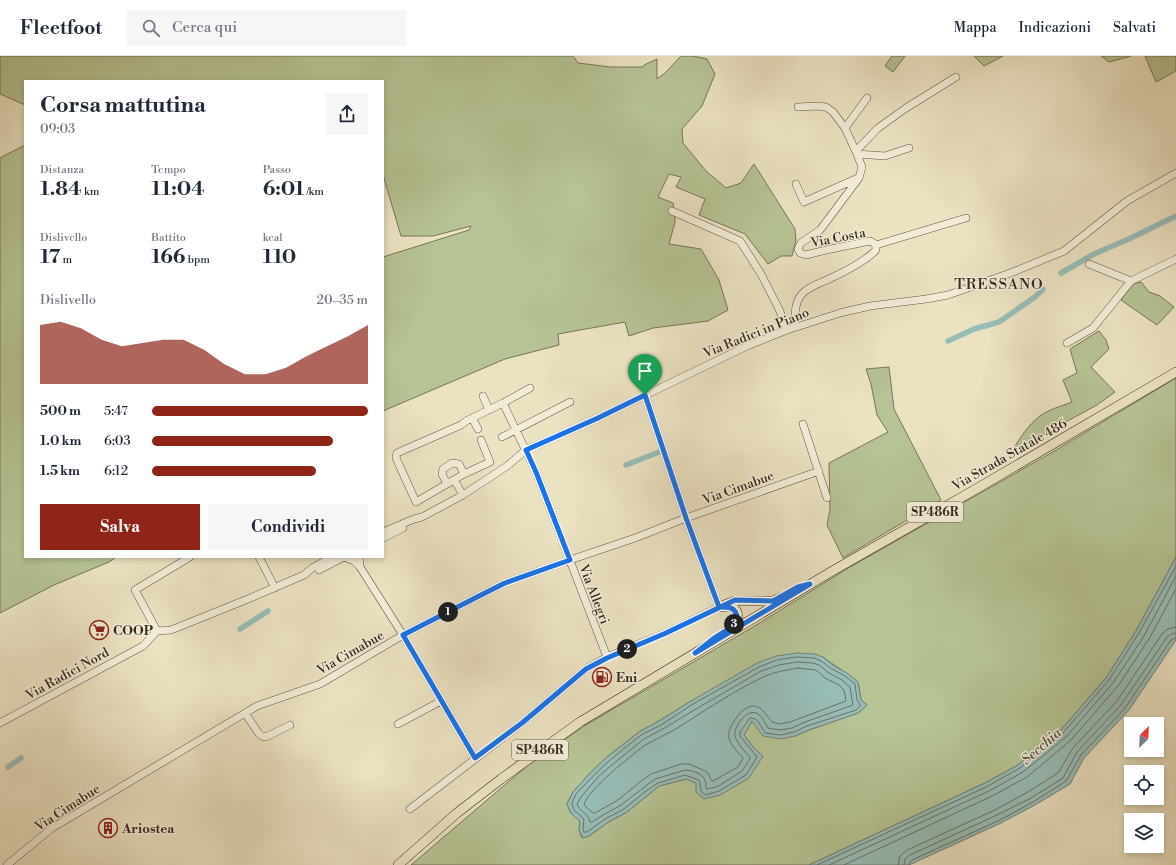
<!DOCTYPE html>
<html lang="it">
<meta charset="utf-8">
<style>
:root{--surface:#fff;--page:#f6f6f7;--text:#1f2937;--muted:#747a83;--line:#e0e1e3;--accent:#8f2418}
body{margin:0;font-family:"Libre Bodoni",serif;background:var(--page);color:var(--text);height:100vh;display:flex;flex-direction:column;font-size:15px;white-space:nowrap}
*{box-sizing:border-box;margin:0}
p{font-size:13px;color:var(--muted)}
.icon{flex:none;width:22px;height:22px;fill:none;stroke:currentColor;stroke-width:2;stroke-linecap:round;stroke-linejoin:round}
.map{position:relative;flex:1;overflow:hidden}
.panel{position:absolute;left:24px;top:24px;width:360px;height:478px;display:flex;flex-direction:column;background:var(--surface);border-radius:0px;box-shadow:0 2px 6px #0003}
.panel>*{flex:none}
.needle{width:26px;rotate:24deg}
.controls{position:absolute;left:1124px;top:661px;display:grid;gap:8px}
.controls a{display:grid;place-items:center;width:40px;height:40px;border-radius:0px;background:var(--surface);box-shadow:0 2px 6px #0003;font-size:20px}
.pin{position:absolute;display:grid;place-items:center;width:34px;height:34px;color:#fff;margin:-41px -17px;border-radius:50% 50% 50% 0;rotate:-45deg;box-shadow:0 0 4px #0007}
.pin .icon{rotate:45deg}
.km{position:absolute;width:20px;height:20px;margin:-10px;border-radius:50%;background:#222;color:#fff;font-size:11px;line-height:20px;text-align:center}
.round{display:grid;place-items:center;flex:none;width:42px;height:42px;border-radius:0px;background:var(--page)}
.headline{display:flex;align-items:center;justify-content:space-between;height:68px;padding:0 16px}
h1{font-size:22px;font-weight:700;line-height:30px}
.figures{display:grid;grid-template-columns:repeat(3,1fr);gap:6px;height:68px;padding:4px 16px}
.figures div{display:grid;align-content:center}
.figures b{font-size:20px;font-weight:700}
.figures small{font-size:11px;font-weight:400}
.figures p{font-size:11px}
.chart{height:112px;padding:8px 16px}
.chart p{display:flex;justify-content:space-between}
.chart svg{width:100%;height:72px;margin-top:4px;fill:var(--accent);opacity:.7}
.action{display:flex;gap:8px;margin-top:auto;padding:8px 16px}
.action a{flex:1;height:46px;border-radius:0px;background:var(--accent);color:#fff;font-size:16px;font-weight:700;line-height:46px;text-align:center}
.action a+a{background:var(--page);color:var(--text)}
ul{padding:0 16px;list-style:none;font-size:13px}
li{display:grid;grid-template-columns:64px 48px 1fr;align-items:center;height:30px}
li i{height:10px;border-radius:5px;background:var(--accent)}
header{display:flex;align-items:center;gap:24px;box-sizing:border-box;height:56px;padding:0 20px;background:var(--surface);border-bottom:1px solid var(--line)}
header strong{font-size:19px}
nav{display:flex;gap:22px;margin-inline-start:auto;font-size:14px}
.search{width:280px;height:36px;background:var(--page);display:flex;align-items:center;gap:10px;box-sizing:border-box;padding:0 14px;border-radius:0px;color:var(--muted);font-size:15px}
.map>svg:first-child{display:block}
.green{fill:#b6c394;stroke:#76755a;fill-rule:evenodd}
.water{fill:#98bdb7;stroke:#71817a}
.lines{fill:none;stroke-linecap:round;stroke-linejoin:round}
.shore{stroke:#67726b;stroke-width:1}
.canal{stroke:#98bdb7;stroke-width:5.5}
.minor-casing{stroke:#635648;stroke-width:8}
.major-casing{stroke:#36271f;stroke-width:10}
.minor{stroke:#f2ecd7;stroke-width:7}
.major{stroke:#ebe2c2;stroke-width:9}
.route-casing{stroke:#fff;stroke-width:8}
.route{stroke:#1a73e8;stroke-width:5}
.labels{text-anchor:middle;stroke-width:3;stroke-linejoin:round;paint-order:stroke}
.shield{fill:#f2ecd7;stroke:#6e6256;stroke-width:1}
.shield-label{font-size:12px;font-weight:bold;fill:#36271f}
.street-label{font-size:13px;fill:#36271f;stroke:#f2ecd7}
.poi-label{font-size:13px;font-weight:bold;fill:#36271f;stroke:#f2ecd7;text-anchor:start}
.water-label{font-size:14px;font-style:italic;fill:#4e4c45;stroke:#f2ecd7}
.quarter-label{font-size:15px;letter-spacing:1px;fill:#36271f;stroke:#f2ecd7}
</style>
<header>
<strong>Fleetfoot</strong>
<div class="search"><svg class="icon" aria-label="search" viewBox="0 0 24 24"><circle cx="10" cy="10" r="6"/><path d="M15 15l6 6"/></svg>Cerca qui</div>
<nav><a>Mappa</a><a>Indicazioni</a><a>Salvati</a></nav>
</header>
<div class="map">
<svg width="1176" height="809" viewBox="0 0 1176 809">
<rect width="100%" height="100%" fill="#ebe2c2"/>
<filter id="stains"><feTurbulence type="fractalNoise" baseFrequency=".005" numOctaves="4"/><feColorMatrix values="0 0 0 0 .2 0 0 0 0 .09 0 0 0 0 .02 0 0 0 .5 -.17"/></filter>
<radialGradient id="worn" r=".72"><stop offset=".6" stop-color="#630" stop-opacity="0"/><stop offset="1" stop-color="#630" stop-opacity=".3"/></radialGradient>
<!-- green -->
<path class="green" d="M0,0H573L578,7L610,11H642L646,8L657,3V23L665,17L681,0H693L707,3L715,18L702,50L682,73L683,87L706,115L726,132L741,127L754,108L795,173L796,184L792,200H781L768,208L745,178L699,159L705,143L676,131L681,121L669,118L658,141L673,147L675,161V166L669,188L701,193L719,224L728,254L708,265L653,272L629,280L625,266L558,278L559,289L505,303L383,355V201L469,174L471,170L433,180H401L383,119V25H25V49L0,38Z
M892,0H905L893,16L885,10Z
M974,0H1003L984,10Z
M1101,0H1131L1109,6Z
M1145,0H1176V15L1156,26Z
M23,90H25V501H116L109,506L54,529L0,557V102Z
M1141,226L1149,236L1160,240L1174,251L1157,269L1121,244L1133,228Z
M1099,275L1106,284L1109,293L1091,311L1115,336L1097,349L1012,395C1020,382 1028,369 1040,360C1049,353 1062,350 1072,346L1063,324L1077,317L1070,293Z
M889,311L894,353L941,444L843,502L827,469L830,453L829,407L888,376L877,359L871,328L866,313Z
M1176,322V501L1136,575L1106,622L1061,674L1018,709L985,727L809,809H411L528,709L584,670L753,571L850,511L1051,397ZM823,601C835,610 847,617 858,626L861,644L867,649L858,657L809,674L795,680L752,665L744,679L754,692L763,701L697,727L686,723L659,730L627,756L607,767L589,780L582,782L579,774L580,765L570,756L567,748L573,736L592,715L607,701L639,676L659,665L691,645Z"/>
<!-- water -->
<path class="water" d="M1176,501V584L1129,654L1084,702L1070,728L1035,749L1001,767L909,809H809L985,727L1018,709L1061,674L1106,622L1136,575Z
M797,597L815,598L823,601L834,610L847,617L858,626L861,644L867,649L858,657L809,674L795,680L781,683L763,680L752,665L744,679L754,692L763,700L749,722L720,739L704,743L696,736V727L686,723L659,730L627,756L607,767L589,780L583,782L579,774L580,765C573,760 570,756 567,748L573,736L592,715L607,701L639,676L659,665L691,645L757,607L776,600Z"/>
<g class="lines">
<!-- shore -->
<path class="shore" d="M797,601L814,602L821,605L832,613L845,620L855,628L857,644L860,648V650L856,654L807,670L794,676L781,679L765,677C761,671 758,661 750,662L740,676V680L757,701L746,719L719,735L706,739L701,735L700,727L699,724L685,719L658,727L646,735L624,753L605,763L587,776H584L583,773L584,763L574,754L572,747L576,738L595,718L610,704L641,679L661,669L693,648L759,611L777,604Z
M798,606L813,607L819,609L829,617L842,624L850,631L853,649L805,666L792,672L780,674L768,672C765,667 762,659 756,657C746,653 733,672 735,680C736,686 746,697 750,701V703L742,715L717,731L706,733C706,730 706,726 704,722C701,717 690,714 685,714L655,723L621,749L603,759L592,766H590C588,756 579,756 577,748L581,741L598,721L613,708L644,683L663,673L696,653L761,615L779,609Z
M798,612L816,614L825,622L839,629L844,634L846,645L790,666L780,668L772,666C769,663 767,659 764,656C753,643 741,654 735,664C731,670 728,675 729,682C731,690 738,696 743,702L738,711L713,725L711,724L708,717L703,714L689,708H681L651,718L640,726L618,744L595,757H593L584,749C586,735 634,697 647,688C656,683 665,679 674,674C703,656 732,636 763,621C774,616 786,614 798,612Z
M817,809L986,731L1020,712L1063,677L1109,624L1139,577L1176,510
M829,809L989,735L1023,716L1066,681L1113,627L1144,580L1176,520
M844,809L992,740L1027,721L1070,685L1118,630L1149,583L1176,533
M898,809L900,800L907,794L995,754L1028,736L1058,717L1073,692L1117,645L1162,578L1168,573L1176,571
M904,809L905,803L910,799L997,759L1031,742L1063,722L1077,696L1121,649L1167,581L1171,578L1176,577
M909,809L910,806L912,804L1000,764L1033,746L1066,725L1081,699L1125,652L1171,584L1176,582"/>
<!-- canal -->
<path class="canal" d="M1061,217L1094,198L1131,182L1176,160
M948,285L974,273L999,266L1035,241L1043,233
M626,409L659,396
M240,573L268,555
M8,711L21,702"/>
<!-- minor casing -->
<g class="minor-casing">
<path id="minor" d="M845,72L867,42
M856,95L878,72L906,52L956,21
M857,98L885,100L909,92
M796,128L804,146L858,122
M672,155L740,185L761,218L779,253L787,274
M876,189L966,162
M1089,208L1131,225
M795,271C795,260 794,247 802,238C808,231 820,227 829,223C844,216 865,206 876,194C876,188 875,187 870,185L826,194L806,199L800,197L798,193L801,187L820,174L859,122L862,111L857,98L845,72L833,56L826,51L817,50L798,51
M1067,287L1093,272L1131,225L1176,203
M483,340L489,354
M503,347L536,416L607,601
M472,362L478,373
M803,368L827,442
M502,381L570,346
M481,384L490,406L464,418L416,446L396,402L397,397L461,369L466,365L503,347L530,332
M454,424L463,439
M449,427L445,424L442,418L443,413L452,407L459,408L464,418
M383,476L414,463L422,461L463,439L507,410L526,394L598,362L747,290L787,274L840,257L870,250L926,243L948,239L1013,216L1064,195L1127,145L1176,117
M383,482L403,472
M259,501L275,532
M344,501L354,505L360,511L403,579L475,702
M359,501L360,511
M319,514L344,501
M157,575L135,534L190,501
M245,657L259,678L262,680L266,681L290,669
M0,667L143,590L157,575L171,574L248,543L304,519L312,512L332,501
M398,668L441,645
M410,753L522,667L586,613L607,601L666,577L719,551L686,462L645,339
M7,809L52,772L257,650L320,628L403,579L483,538L505,527L570,504L635,482L686,462L819,415"/>
</g>
<!-- major casing -->
<g class="major-casing">
<path id="major" d="M719,551L735,545H773L782,541
M720,551C724,551 728,551 731,551C745,556 733,571 726,575
M398,809L457,757L501,723L580,666L834,514L976,433L1176,316"/>
</g>
<!-- minor -->
<use href="#minor" class="minor"/>
<!-- major -->
<use href="#major" class="major"/>
</g>
<g class="lines">
<!-- route casing -->
<g class="route-casing">
<path id="route" d="M645,339L598,362L526,394L536,416L570,504L505,527L483,538L403,579L475,702L522,667L586,613L607,602L666,577L735,544L773,545L798,531L810,528L695,597C701,593 707,588 713,583C720,577 742,569 736,557C733,550 725,551 719,551L686,462L645,339"/>
</g>
<!-- route -->
<use href="#route" class="route"/>
</g>
<!-- icons -->
<defs>
<g id="supermarket-ring" transform="scale(1)"><circle r="9.5" fill="#f2ecd7" stroke="#8f2418" stroke-width="1.5"/><path d="M-6-5.5h2.5l.6 2H6L4.5 2H-2.5L-4.4-4H-6ZM-1.5 3.2a1.3 1.3 0 1 0 .1 0ZM3 3.2a1.3 1.3 0 1 0 .1 0Z" fill="#8f2418"/></g>
<g id="fuel-ring" transform="scale(1)"><circle r="9.5" fill="#f2ecd7" stroke="#8f2418" stroke-width="1.5"/><path d="M-5.5-6h7V0h2V4h1.3V-2.5L3-4.5l.8-.8L6-3V5H2.5V1h-1V6h-7ZM-4.2-4.7v3.2H.2V-4.7Z" fill="#8f2418"/></g>
<g id="building-ring" transform="scale(1)"><circle r="9.5" fill="#f2ecd7" stroke="#8f2418" stroke-width="1.5"/><path d="M-4-6H4V6H1V3H-1V6H-4ZM-2.5-4.3h1.7v1.8h-1.7ZM.8-4.3h1.7v1.8H.8ZM-2.5-1h1.7V.8h-1.7ZM.8-1h1.7V.8H.8Z" fill="#8f2418"/></g>
</defs>
<g fill-rule="evenodd">
<use href="#supermarket-ring" x="99" y="574"/>
<use href="#fuel-ring" x="602" y="621"/>
<use href="#building-ring" x="108" y="772"/>
</g>
<g class="labels">
<!-- shield labels -->
<g class="shield">
<rect x="907" y="446" width="56" height="20" rx="3"/>
<rect x="512" y="684" width="56" height="20" rx="3"/>
</g>
<g class="shield-label">
<text x="935" y="460">SP486R</text>
<text x="540" y="698">SP486R</text>
</g>
<!-- street labels -->
<g class="street-label">
<text transform="translate(838 181) rotate(-11)" y="5">Via Costa</text>
<text transform="translate(756 276) rotate(-22)" y="5">Via Radici in Piano</text>
<text transform="translate(1009 398) rotate(-30)" y="5">Via Strada Statale 486</text>
<text transform="translate(738 431) rotate(-20)" y="5">Via Cimabue</text>
<text transform="translate(595 538) rotate(69)" y="5">Via Allegri</text>
<text transform="translate(350 596) rotate(-30)" y="5">Via Cimabue</text>
<text transform="translate(67 617) rotate(-29)" y="5">Via Radici Nord</text>
<text transform="translate(67 751) rotate(-33)" y="5">Via Cimabue</text>
</g>
<!-- poi labels -->
<g class="poi-label">
<text x="113" y="579">COOP</text>
<text x="616" y="626">Eni</text>
<text x="122" y="777">Ariostea</text>
</g>
<!-- water labels -->
<g class="water-label">
<text transform="translate(1041 690) rotate(-41)" y="5">Secchia</text>
</g>
<!-- quarter labels -->
<g class="quarter-label">
<text x="999" y="233">TRESSANO</text>
</g>
</g>
<rect width="100%" height="100%" filter="url(#stains)"/>
<rect width="100%" height="100%" fill="url(#worn)"/>
</svg>
<div class="controls">
<a><svg class="needle" viewBox="-14 -14 28 28"><path d="M0-13l5 13h-10z" fill="#e53935"/><path d="M0 13l5-13h-10z" fill="#747a83"/></svg></a>
<a><svg class="icon" aria-label="locate" viewBox="0 0 24 24"><circle cx="12" cy="12" r="6"/><path d="M12 2v4M12 18v4M2 12h4M18 12h4"/></svg></a>
<a><svg class="icon" aria-label="layers" viewBox="0 0 24 24"><path d="M12 4l9 5-9 5-9-5zM3 14l9 5 9-5"/></svg></a>
</div>
<div class="pin" style="left:645px;top:339px;background:#1e9e55"><svg class="icon" aria-label="arrive" viewBox="0 0 24 24"><path d="M6 21V4h12l-3 4 3 4H6"/></svg></div>
<b class="km" style="left:448px;top:556px">1</b>
<b class="km" style="left:627px;top:593px">2</b>
<b class="km" style="left:734px;top:568px">3</b>
<section class="panel">
<div class="headline"><div><h1>Corsa mattutina</h1><p>09:03</p></div><a class="round"><svg class="icon" aria-label="share" viewBox="0 0 24 24"><path d="M12 15V3M7 8l5-5 5 5M5 13v7h14v-7"/></svg></a></div>
<div class="figures">
<div><p>Distanza</p><b>1.84<small> km</small></b></div>
<div><p>Tempo</p><b>11:04</b></div>
<div><p>Passo</p><b>6:01<small> /km</small></b></div>
</div>
<div class="figures">
<div><p>Dislivello</p><b>17<small> m</small></b></div>
<div><p>Battito</p><b>166<small> bpm</small></b></div>
<div><p>kcal</p><b>110</b></div>
</div>
<div class="chart"><p><span>Dislivello</span>20–35 m</p>
<svg viewBox="0 0 160 44" preserveAspectRatio="none"><path d="M0 44V8L10 6L20 10L30 17L40 21L50 19L60 17L70 17L80 23L90 32L100 38L110 38L120 34L130 27L140 21L150 15L160 8V44z"/></svg>
</div>
<ul>
<li><b>500 m</b>5:47<i style="width:100%"></i></li>
<li><b>1.0 km</b>6:03<i style="width:84%"></i></li>
<li><b>1.5 km</b>6:12<i style="width:76%"></i></li>
</ul>
<div class="action"><a>Salva</a><a>Condividi</a></div>
</section>
</div>
